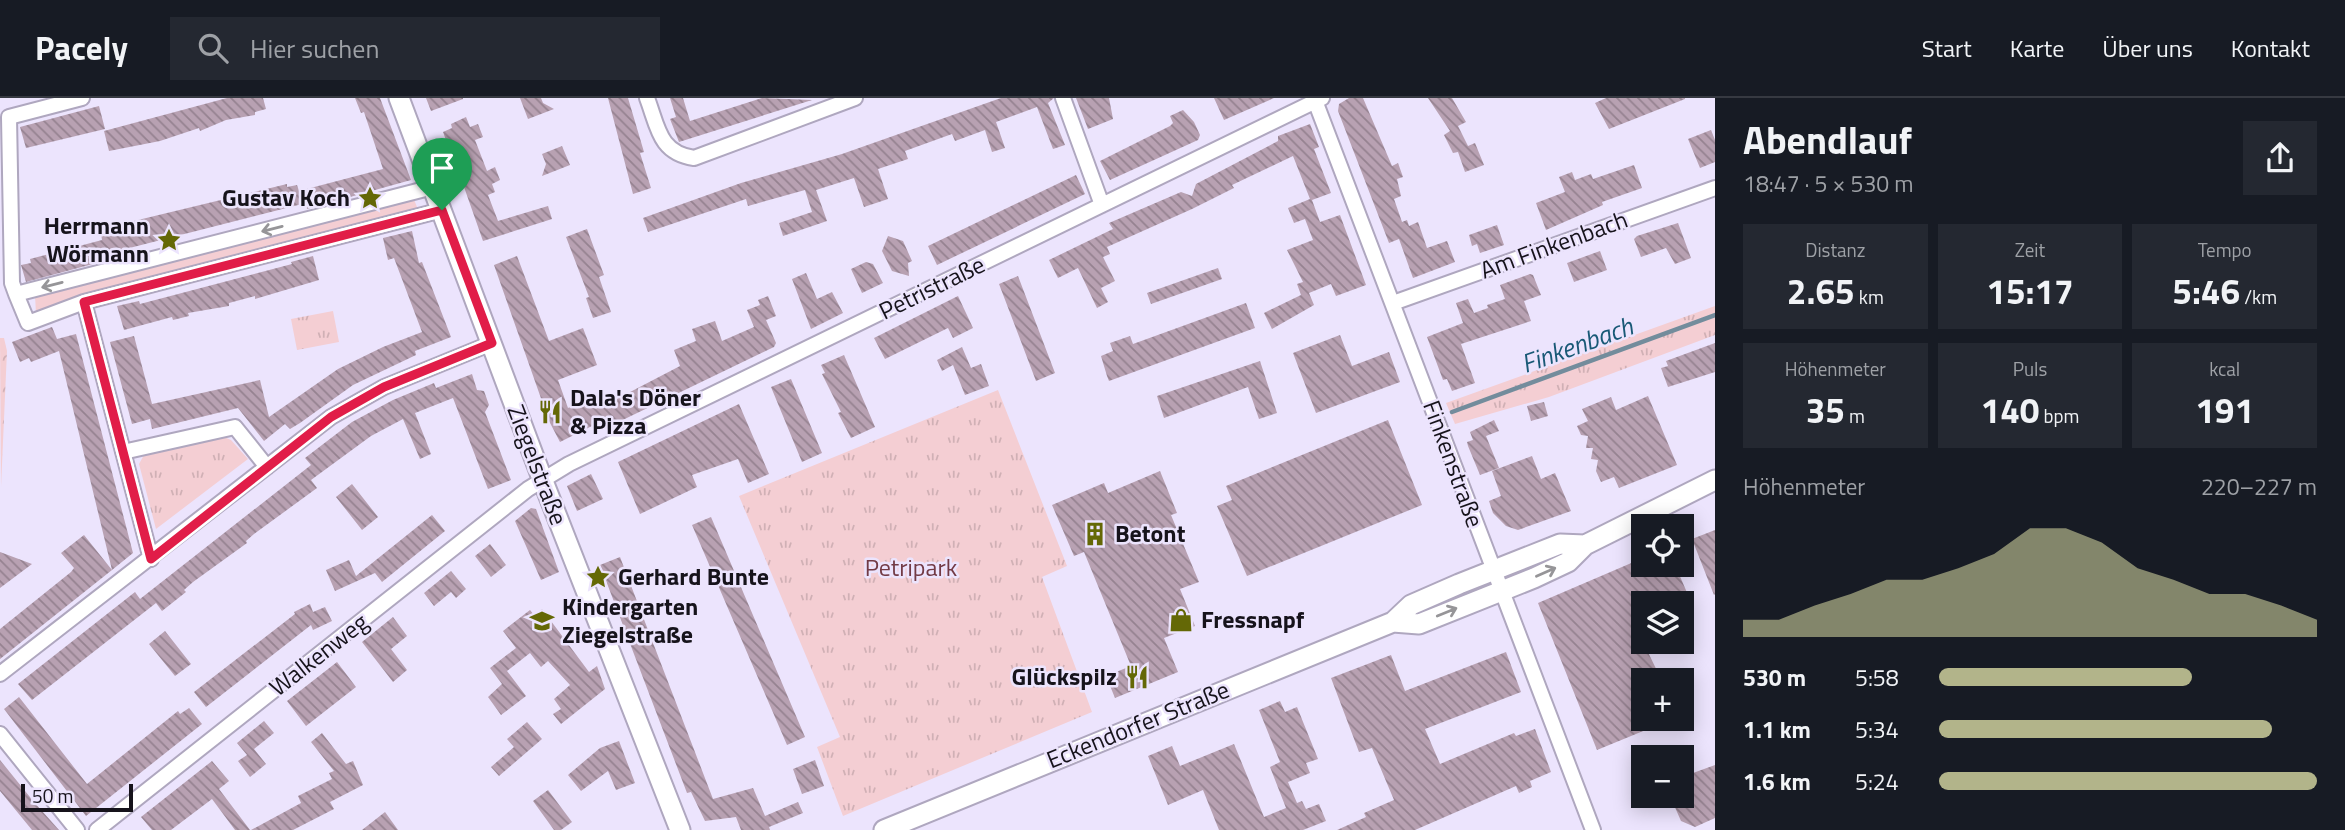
<!DOCTYPE html>
<html lang="de">
<meta charset="utf-8">
<style>
:root{--surface:#171b24;--page:#242831;--text:#f1f3f6;--muted:#9ea1a6;--line:#363941;--accent:#b2b48a}
body{margin:0;font-family:"Titillium Web",sans-serif;background:var(--page);color:var(--text);height:100vh;display:flex;flex-direction:column;font-size:26px;white-space:nowrap}
*{box-sizing:border-box;margin:0}
p{font-size:23px;color:var(--muted)}
.icon{flex:none;width:38px;height:38px;fill:none;stroke:currentColor;stroke-width:2;stroke-linecap:round;stroke-linejoin:round}
.map{position:relative;flex:1;overflow:hidden}
.panel{display:flex;flex-direction:column;background:var(--surface);width:630px}
.panel>*{flex:none}
.tools{position:absolute;left:1631px;top:416px;display:grid;gap:14px}
.tools a{display:grid;place-items:center;width:63px;height:63px;border-radius:0px;background:var(--surface);box-shadow:0 4px 18px #0003;font-size:35px}
.scale{position:absolute;left:21px;bottom:18px;width:112px;box-sizing:border-box;padding-left:7px;border:4px solid #16131b;border-top:0;font-size:19px;line-height:24px;white-space:nowrap;color:#16131b;-webkit-text-stroke:5px #ece4fd;paint-order:stroke}
.pin{position:absolute;display:grid;place-items:center;width:60px;height:60px;color:#fff;margin:-72px -30px;border-radius:50% 50% 50% 0;rotate:-45deg;box-shadow:0 0 7px #0007}
.pin .icon{rotate:45deg}
.round{display:grid;place-items:center;flex:none;width:74px;height:74px;border-radius:0px;background:var(--page)}
.overview{display:flex;align-items:center;justify-content:space-between;height:119px;padding:0 28px}
h1{font-size:38px;font-weight:700;line-height:52px}
.stats{display:grid;grid-template-columns:repeat(3,1fr);gap:10px;height:119px;padding:7px 28px}
.stats div{display:grid;align-content:center;border-radius:0px;background:var(--page);text-align:center}
.stats b{font-size:35px;font-weight:700}
.stats small{font-size:19px;font-weight:400}
.stats p{font-size:19px}
.chart{height:196px;padding:14px 28px}
.chart p{display:flex;justify-content:space-between}
.chart svg{width:100%;height:126px;margin-top:7px;fill:var(--accent);opacity:.7}
ul{padding:0 28px;list-style:none;font-size:23px}
li{display:grid;grid-template-columns:112px 84px 1fr;align-items:center;height:52px}
li i{height:18px;border-radius:9px;background:var(--accent)}
header{display:flex;align-items:center;gap:42px;box-sizing:border-box;height:98px;padding:0 35px;background:var(--surface);border-bottom:2px solid var(--line)}
header strong{font-size:33px}
nav{display:flex;gap:38px;margin-inline-start:auto;font-size:24px}
.search{width:490px;height:63px;background:var(--page);display:flex;align-items:center;gap:18px;box-sizing:border-box;padding:0 24px;border-radius:0px;color:var(--muted);font-size:26px}
main{display:flex;flex:1;min-height:0}
.map>svg:first-child{display:block}
.grass{fill:#f4ced3}
.forest{fill:url(#forest-crowns)}
.park{fill:url(#park-tufts)}
.lines{fill:none;stroke-linecap:round;stroke-linejoin:round}
.stream{stroke:#738c9c;stroke-width:4.5}
.building{fill:url(#building-back-hatch)}
.minor-casing{stroke:#afa7bf;stroke-width:18}
.tertiary-casing{stroke:#afa7bf;stroke-width:23}
.minor{stroke:#fff;stroke-width:14}
.tertiary{stroke:#fff;stroke-width:19}
.oneway{stroke:#969598}
.route-casing{stroke:#fff;stroke-width:14}
.route{stroke:#e11d48;stroke-width:9}
.labels{text-anchor:middle;stroke-width:5;stroke-linejoin:round;paint-order:stroke}
.poi-label{font-size:24px;font-weight:bold;fill:#16131b;stroke:#ece4fd;text-anchor:start}
.street-label{font-size:24px;fill:#16131b;stroke:#ece4fd}
.park-label{font-size:24px;fill:#723a45;stroke:#ece4fd}
.water-label{font-size:26px;font-style:italic;fill:#195976;stroke:#ece4fd}
</style>
<header>
<strong>Pacely</strong>
<div class="search"><svg class="icon" aria-label="search" viewBox="0 0 24 24"><circle cx="10" cy="10" r="6"/><path d="M15 15l6 6"/></svg>Hier suchen</div>
<nav><a>Start</a><a>Karte</a><a>Über uns</a><a>Kontakt</a></nav>
</header>
<main>
<div class="map">
<svg width="1715" height="732" viewBox="0 0 1715 732">
<defs>
<pattern id="forest-crowns" width="20" height="18" patternUnits="userSpaceOnUse" patternTransform="scale(1.75)"><rect width="20" height="18" fill="#f4ced3"/><path d="M2 6a3 3 0 1 1 6 0M12 15a3 3 0 1 1 6 0" fill="none" stroke="#d0b0b5"/></pattern>
<pattern id="park-tufts" width="24" height="20" patternUnits="userSpaceOnUse" patternTransform="scale(1.75)"><rect width="24" height="20" fill="#f4ced3"/><path d="M3 7l-1-3M5 7V3M7 7l1-3M15 17l-1-3M17 17v-4M19 17l1-3" fill="none" stroke="#d0b0b5"/></pattern>
<pattern id="building-back-hatch" width="6" height="6" patternUnits="userSpaceOnUse" patternTransform="scale(1.75)"><rect width="6" height="6" fill="#b8a1b2"/><path d="M-1 5l2 2M0 0l6 6M5-1l2 2" fill="none" stroke="#958290"/></pattern>
</defs>
<rect width="100%" height="100%" fill="#ece4fd"/>
<!-- grass -->
<path class="grass" d="M413,99L419,114L36,215L35,198Z"/>
<!-- forest -->
<path class="forest" d="M0,240H4L7,253L1,389Z"/>
<!-- park -->
<path class="park" d="M1715,208V237L1549,299L1455,326L1446,305Z
M333,213L339,244L297,252L291,221Z
M998,292L1067,468L1042,479L1092,614L843,718L817,649L840,639L739,398Z
M222,338L231,342L248,361L156,431L139,366L145,355Z"/>
<g class="lines">
<!-- stream -->
<path class="stream" d="M1452,314L1715,217"/>
</g>
<!-- building -->
<path class="building" d="M227,0H263L266,11L255,14V17L226,22L200,33L199,30L160,43L109,53L104,33Z
M355,0H380L411,82L307,111L306,105L102,157L104,163L26,184L21,167L31,165L30,161L102,142L101,135L110,132L109,129L287,86V89L297,87L299,93L383,71L364,14L361,15Z
M426,0H463V1L431,13Z
M520,0H541L543,5L554,11L528,21Z
M608,0H628L644,54L640,55L651,90L633,96Z
M670,0H683L690,23L762,0L812,2L679,44L670,21L676,19Z
M1001,0H1054L1048,5L1065,47L1053,51L1037,9L996,24L1005,50L992,54L985,32L955,43L952,36L905,53L908,61L878,71L888,101L864,109L854,80L816,92L827,123L783,138L779,125L812,114L805,92L748,108L746,101L648,134L643,120L741,85L842,56Z
M1076,0H1109L1113,21L1088,31Z
M1214,0H1274L1224,22Z
M1349,0H1363L1392,68L1398,65L1403,79L1397,81L1401,98L1394,101L1402,124L1407,122L1409,128L1418,124L1427,150L1447,143L1455,164L1413,180L1399,141L1389,145L1338,13L1339,6Z
M1428,0H1452L1466,24L1458,28L1468,48L1475,45L1484,67L1465,74L1458,54L1453,55L1444,37L1450,33Z
M1606,0H1685V1L1609,31L1595,5Z
M99,8L105,31L26,50L20,29Z
M1183,12L1194,24L1200,37L1198,42L1110,82L1100,63L1170,28L1173,25L1170,18Z
M466,19L470,29L478,26L483,39L475,42L487,73L495,69L500,82L492,86L495,94L488,97L498,123L548,108L552,121L483,143L464,89L461,91L444,46L447,45L443,34L452,30L451,26Z
M1310,26L1319,49L1314,51L1331,95L1312,102L1320,124L1340,117L1366,187L1336,198L1331,186L1309,195L1314,207L1272,231L1264,215L1301,197L1297,186L1303,184L1287,152L1313,142L1305,121L1294,125L1288,110L1310,101L1293,58L1232,87L1234,90L1192,111L1107,149L1110,156L1103,159L1115,183L1101,190L1108,204L1097,210L1078,170L1058,180L1049,162L1113,131L1109,125L1181,94L1192,98L1196,86L1278,43V38Z
M1711,32L1715,42V64L1700,70L1688,41Z
M562,48L570,67L542,78L546,66L542,56Z
M1634,67L1642,90L1602,104L1603,107L1546,132L1536,105L1565,94L1559,79L1572,74L1575,82L1591,76L1593,81Z
M1076,77L1085,96L937,167L928,148Z
M1678,125L1691,160L1675,166L1666,150L1641,159L1634,141L1637,138Z
M1497,127L1504,147L1480,155L1477,146L1472,148L1469,137Z
M587,131L604,177L599,179L611,214L593,220L586,200L589,199L566,139Z
M412,133L419,165L422,164L451,239L415,253L416,257L353,287L300,325L290,331L285,326L264,343L238,310L152,331L150,321L132,326L110,244L134,238L152,306L260,282L269,319L338,271L383,249L422,234L394,160L388,162L383,140Z
M888,138L903,143L912,163L908,165L909,178L892,173L882,153Z
M1600,153L1607,172L1574,184L1567,165Z
M313,158L319,182L255,201V198L229,205V208L188,215L189,218L173,222L172,219L124,232L117,208L139,203L140,206L292,166L291,164Z
M517,158L549,243L583,230L597,267L558,282L568,310L576,306L578,309L604,296L609,305L680,268L674,252L696,243L692,231L715,223L722,243L754,229L747,212L760,207L758,202L768,198L776,218L766,222L776,245L774,249L604,331L600,324L560,344L549,323L494,167Z
M866,164L873,166L883,185L862,195L851,171Z
M1218,170L1222,181L1151,206L1147,195Z
M806,175L817,201L832,194L843,215L811,231L792,181Z
M1530,176L1533,177L1541,197L1524,203L1531,223L1461,246L1475,285L1452,293L1447,281L1443,282L1427,239L1463,225L1456,205L1468,201L1474,215L1488,210L1487,207L1505,201L1500,187Z
M1018,178L1055,275L1036,283L999,186Z
M958,198L973,230L953,240L948,230L885,261L874,240Z
M1246,205L1255,230L1109,283L1107,278L1101,258L1113,253L1110,245L1130,238L1133,246Z
M52,229L57,241L76,236L133,455L112,472L59,253L31,264L29,260L20,264L12,244Z
M1340,237L1352,268L1389,254L1400,284L1316,315L1293,255Z
M1715,245V274L1668,289L1661,270L1668,268L1666,263Z
M962,249L971,270L981,266L989,288L965,297L953,267L942,273L937,262Z
M844,257L875,329L851,340L838,315L841,314L822,276L825,275L821,267Z
M1260,263L1277,315L1259,321L1248,289L1164,320L1157,298Z
M472,276L477,292L484,293L489,307L485,314L511,382L488,391L453,300L415,315L431,356L420,361L403,321L371,338L311,382L317,390L254,436L246,443L247,445L193,484L184,492L186,494L162,513L156,505L32,602L18,586L135,494L140,501L311,367L305,360L352,324L393,302L434,285L436,290Z
M791,281L822,355L802,364L771,289Z
M1648,298L1677,367L1619,390L1614,379L1601,384L1596,373L1598,362L1591,361L1593,350H1586L1588,338L1581,337L1577,328L1588,323L1582,311L1611,299L1616,312Z
M1544,304L1548,318L1531,323L1527,308Z
M739,306L769,376L748,385L738,361L692,377L697,389L640,416L618,364Z
M1388,322L1422,407L1247,478L1217,408L1232,402L1226,388Z
M1494,322L1499,333L1486,338L1499,370L1480,377L1468,348L1467,344L1473,342L1470,334Z
M1532,358L1541,381L1555,375L1571,413L1518,432L1506,428L1493,415L1489,403L1501,398L1492,373Z
M1160,373L1177,415L1171,417L1199,484L1180,491L1195,528L1164,540L1178,574L1115,600L1106,578L1131,568L1084,454L1074,458L1052,407L1104,385L1108,395Z
M591,376L603,401L577,413L567,388Z
M352,386L378,419L362,432L336,399Z
M531,410L536,411L559,474L541,482L515,423Z
M432,417L445,433L382,484L375,475L335,493L326,472L349,462L356,478Z
M711,419L805,639L787,647L692,427Z
M1715,432V496L1714,497L1692,441Z
M84,437L112,472L0,561V531L71,474L74,470L61,455Z
M490,446L506,467L491,479L475,458Z
M0,454L32,466L0,490Z
M620,459L713,701L753,690L765,718L798,704L803,715L769,729L770,732H741L736,719L705,723L691,694L687,695L600,467Z
M1643,460V467H1675L1692,506H1643V544L1662,583H1643V621L1670,622L1597,652L1538,505Z
M451,473L466,491L456,500L451,494L434,508L424,495Z
M310,506L313,514L325,509L332,523L313,532L311,527L206,609L194,594L295,516L294,514Z
M542,511L589,574L597,568L605,591L561,626L553,616L561,611L554,601L570,587L548,563L541,569L530,555L507,573L526,598L501,617L488,599L502,586L490,570L516,550L503,533L530,512L534,517Z
M393,519L407,538L391,551L407,572L393,584L362,544Z
M165,533L191,566L175,578L149,546Z
M1506,554L1521,594L1425,631L1440,666L1514,635L1516,638L1535,631L1551,674L1530,683L1532,689L1519,695L1516,688L1415,732H1337L1366,719L1364,715L1394,702L1372,650L1359,654L1331,580L1391,557L1405,593Z
M337,564L356,589L306,628L287,603Z
M19,599L87,686L178,613L180,616L189,610L202,626L86,718L4,611Z
M1280,603L1285,614L1297,609L1318,661L1306,665L1310,675L1288,684L1297,705L1302,703L1306,711L1319,706L1326,723L1303,732H1219L1203,692L1168,707L1148,658L1172,648L1180,668L1234,646L1264,719L1286,710L1270,669L1280,664L1259,612Z
M264,623L274,635L254,651L266,666L250,679L238,663L247,657L237,645Z
M527,624L542,641L499,678L491,669L514,649L507,641Z
M322,635L346,666L353,663L363,687L330,704L334,711L293,732H251L301,705L298,698L332,681L329,675L334,673L311,644Z
M619,643L635,685L616,692L608,673L581,693L568,677L600,650Z
M0,662L34,704L59,732H32L0,693Z
M815,662L824,688L802,696L793,671Z
M212,663L229,683L219,691L250,732H235L212,701L171,732H152L141,719Z
M1715,667V720L1695,729L1681,723L1670,698H1682V679Z
M548,692L572,724L561,732H554L533,703Z
M385,714L398,732H362Z"/>
<g class="lines">
<!-- minor casing -->
<g class="minor-casing">
<path id="minor" d="M647,0C658,29 659,55 694,60L855,0
M1063,0L1102,107
M1314,0L1593,732
M433,89L16,196L28,225L84,204L442,112
M16,196L12,185L9,19L82,0
M84,204L151,461
M1393,205L1715,90
M123,354L235,329L267,369
M0,576L331,319L384,289L492,245
M0,636L77,732
M97,732L528,391L569,366L1322,0"/>
</g>
<!-- tertiary casing -->
<g class="tertiary-casing">
<path id="tertiary" d="M399,0L543,383L680,732
M1393,524L1419,526L1534,480L1568,464L1585,447L1715,382
M884,732L1393,524L1411,507L1459,486L1560,446L1585,447"/>
</g>
<!-- minor -->
<use href="#minor" class="minor"/>
<!-- tertiary -->
<use href="#tertiary" class="tertiary"/>
</g>
<!-- one-way arrows -->
<defs><path id="oneway-shaft" d="M-6 0H5M1.5-3L5.5 0L1.5 3" fill="none" stroke-width="1.6" stroke-linecap="round" stroke-linejoin="round" transform="scale(1.75)"/></defs>
<g class="oneway">
<use href="#oneway-shaft" transform="translate(272 131) rotate(166)"/>
<use href="#oneway-shaft" transform="translate(52 187) rotate(166)"/>
<use href="#oneway-shaft" transform="translate(1546 474) rotate(-24)"/>
<use href="#oneway-shaft" transform="translate(1447 514) rotate(-22)"/>
</g>
<g class="lines">
<!-- route casing -->
<g class="route-casing">
<path id="route" d="M442,112L492,245L384,289L331,319L151,461L84,204Z"/>
</g>
<!-- route -->
<use href="#route" class="route"/>
</g>
<!-- icons -->
<defs>
<g id="sight-bare" transform="scale(1.89)"><path d="M0-6L1.8-2.2L6-1.7L2.9 1.2L3.7 5.4L0 3.3L-3.7 5.4L-2.9 1.2L-6-1.7L-1.8-2.2Z" fill="#646806" stroke="#ece4fd" stroke-width="2.5" paint-order="stroke"/></g>
<g id="restaurant-bare" transform="scale(1.89)"><path d="M-5-6h1v4h1v-4h1v4h1v-4h1v5L-1.5 .5V6h-2V.5L-5-1ZM5-6V6H3V1.5H1.5Q1.5-4 5-6Z" fill="#646806" stroke="#ece4fd" stroke-width="2.5" paint-order="stroke"/></g>
<g id="building-bare" transform="scale(1.89)"><path d="M-4-6H4V6H1V3H-1V6H-4ZM-2.5-4.3h1.7v1.8h-1.7ZM.8-4.3h1.7v1.8H.8ZM-2.5-1h1.7V.8h-1.7ZM.8-1h1.7V.8H.8Z" fill="#646806" stroke="#ece4fd" stroke-width="2.5" paint-order="stroke"/></g>
<g id="shop-bare" transform="scale(1.89)"><path d="M-5-2.5h2.3a2.7 3.5 0 0 1 5.4 0H5L5.5 6h-11ZM-1.5-2.5h3a1.5 2.3 0 0 0-3 0Z" fill="#646806" stroke="#ece4fd" stroke-width="2.5" paint-order="stroke"/></g>
<g id="school-bare" transform="scale(1.89)"><path d="M0-5L7-2L0 1L-7-2ZM-4 1L0 2.5L4 1V4Q0 6-4 4Z" fill="#646806" stroke="#ece4fd" stroke-width="2.5" paint-order="stroke"/></g>
</defs>
<g fill-rule="evenodd">
<use href="#sight-bare" x="370" y="100"/>
<use href="#sight-bare" x="169" y="142"/>
<use href="#restaurant-bare" x="550" y="314"/>
<use href="#building-bare" x="1095" y="436"/>
<use href="#sight-bare" x="598" y="479"/>
<use href="#shop-bare" x="1181" y="522"/>
<use href="#school-bare" x="542" y="523"/>
<use href="#restaurant-bare" x="1137" y="579"/>
</g>
<g class="labels">
<!-- poi labels -->
<g class="poi-label">
<text x="350" y="108" text-anchor="end">Gustav Koch</text>
<text x="149" y="136" text-anchor="end">Herrmann<tspan x="149" dy="28">Wörmann</tspan></text>
<text x="570" y="308">Dala's Döner<tspan x="570" dy="28">&amp; Pizza</tspan></text>
<text x="1115" y="444">Betont</text>
<text x="618" y="487">Gerhard Bunte</text>
<text x="562" y="517">Kindergarten<tspan x="562" dy="28">Ziegelstraße</tspan></text>
<text x="1201" y="530">Fressnapf</text>
<text x="1117" y="587" text-anchor="end">Glückspilz</text>
</g>
<!-- street labels -->
<g class="street-label">
<text transform="translate(1554 147) rotate(-20)" y="8">Am Finkenbach</text>
<text transform="translate(932 190) rotate(-26)" y="8">Petristraße</text>
<text transform="translate(1453 366) rotate(70)" y="8">Finkenstraße</text>
<text transform="translate(537 367) rotate(69)" y="8">Ziegelstraße</text>
<text transform="translate(319 557) rotate(-38)" y="8">Walkenweg</text>
<text transform="translate(1138 627) rotate(-22)" y="8">Eckendorfer Straße</text>
</g>
<!-- park labels -->
<g class="park-label">
<text x="911" y="478">Petripark</text>
</g>
<!-- water labels -->
<g class="water-label">
<text transform="translate(1577 247) rotate(-20)" y="9">Finkenbach</text>
</g>
</g>
</svg>
<div class="tools">
<a><svg class="icon" aria-label="locate" viewBox="0 0 24 24"><circle cx="12" cy="12" r="6"/><path d="M12 2v4M12 18v4M2 12h4M18 12h4"/></svg></a>
<a><svg class="icon" aria-label="layers" viewBox="0 0 24 24"><path d="M12 4l9 5-9 5-9-5zM3 14l9 5 9-5"/></svg></a>
<a>+</a>
<a>−</a>
</div>
<div class="scale">50 m</div>
<div class="pin" style="left:442px;top:112px;background:#1e9e55"><svg class="icon" aria-label="arrive" viewBox="0 0 24 24"><path d="M6 21V4h12l-3 4 3 4H6"/></svg></div>
</div>
<section class="panel">
<div class="overview"><div><h1>Abendlauf</h1><p>18:47 · 5 × 530 m</p></div><a class="round"><svg class="icon" aria-label="share" viewBox="0 0 24 24"><path d="M12 15V3M7 8l5-5 5 5M5 13v7h14v-7"/></svg></a></div>
<div class="stats">
<div><p>Distanz</p><b>2.65<small> km</small></b></div>
<div><p>Zeit</p><b>15:17</b></div>
<div><p>Tempo</p><b>5:46<small> /km</small></b></div>
</div>
<div class="stats">
<div><p>Höhenmeter</p><b>35<small> m</small></b></div>
<div><p>Puls</p><b>140<small> bpm</small></b></div>
<div><p>kcal</p><b>191</b></div>
</div>
<div class="chart"><p><span>Höhenmeter</span>220–227 m</p>
<svg viewBox="0 0 160 44" preserveAspectRatio="none"><path d="M0 44V38L10 38L20 33L30 29L40 24L50 24L60 20L70 15L80 6L90 6L100 11L110 20L120 24L130 29L140 29L150 33L160 38V44z"/></svg>
</div>
<ul>
<li><b>530 m</b>5:58<i style="width:67%"></i></li>
<li><b>1.1 km</b>5:34<i style="width:88%"></i></li>
<li><b>1.6 km</b>5:24<i style="width:100%"></i></li>
</ul>
</section>
</main>
